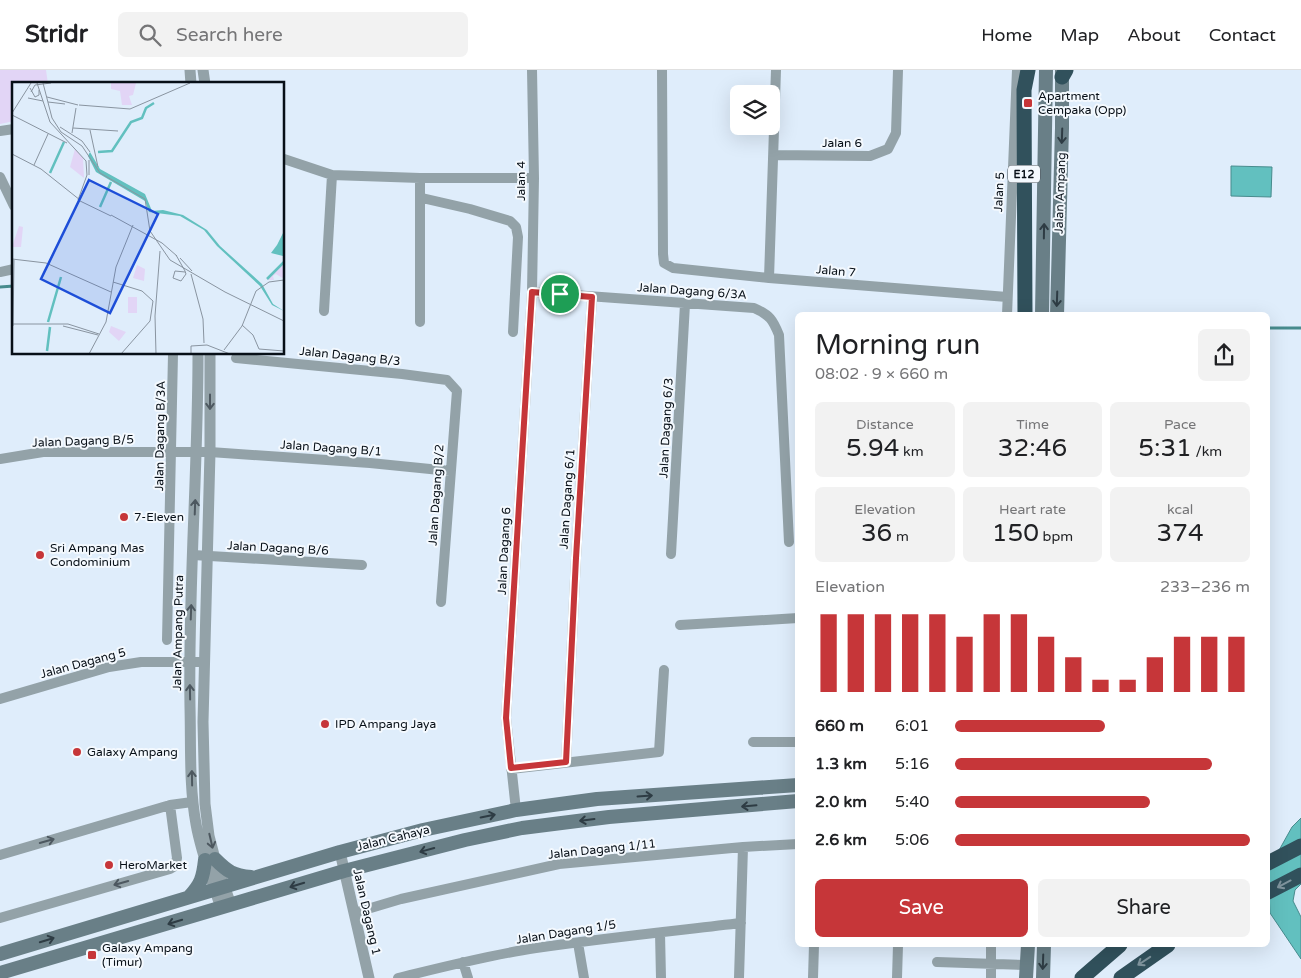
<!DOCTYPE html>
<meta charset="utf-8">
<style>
:root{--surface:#fff;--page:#f2f2f2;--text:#202124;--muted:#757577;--line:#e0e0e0;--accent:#c63639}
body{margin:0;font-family:"Varela Round",sans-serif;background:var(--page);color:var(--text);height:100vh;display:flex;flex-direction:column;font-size:19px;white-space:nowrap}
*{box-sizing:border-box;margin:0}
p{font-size:16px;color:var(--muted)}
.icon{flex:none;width:28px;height:28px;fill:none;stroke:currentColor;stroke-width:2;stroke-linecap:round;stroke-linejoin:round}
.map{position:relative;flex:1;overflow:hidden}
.panel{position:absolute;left:795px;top:242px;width:475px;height:635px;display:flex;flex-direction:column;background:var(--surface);border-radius:8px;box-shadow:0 5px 20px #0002}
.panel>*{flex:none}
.controls{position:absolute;left:730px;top:15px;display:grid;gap:10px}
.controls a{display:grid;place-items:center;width:50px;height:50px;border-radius:8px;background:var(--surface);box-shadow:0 5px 20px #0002;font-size:25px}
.pin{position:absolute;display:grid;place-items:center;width:42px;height:42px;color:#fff;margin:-21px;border:2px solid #fff;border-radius:50%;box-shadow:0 1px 5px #0007}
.round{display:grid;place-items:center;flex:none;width:52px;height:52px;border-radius:8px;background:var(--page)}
.head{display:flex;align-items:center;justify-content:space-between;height:85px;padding:0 20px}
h1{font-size:28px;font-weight:600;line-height:38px}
.metrics{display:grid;grid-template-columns:repeat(3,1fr);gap:8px;height:85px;padding:5px 20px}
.metrics div{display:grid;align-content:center;border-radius:8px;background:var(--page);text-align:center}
.metrics b{font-size:25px;font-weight:600}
.metrics small{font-size:14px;font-weight:400}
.metrics p{font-size:14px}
.chart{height:140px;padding:10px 20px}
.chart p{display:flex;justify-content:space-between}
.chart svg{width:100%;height:90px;margin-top:5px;stroke:var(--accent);stroke-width:6}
.primary-button{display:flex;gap:10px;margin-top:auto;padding:10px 20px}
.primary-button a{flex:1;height:58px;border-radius:8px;background:var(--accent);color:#fff;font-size:20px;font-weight:600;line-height:58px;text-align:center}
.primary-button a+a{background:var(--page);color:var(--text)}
ul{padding:0 20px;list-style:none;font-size:16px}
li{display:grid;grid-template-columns:80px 60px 1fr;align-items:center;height:38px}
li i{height:12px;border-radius:6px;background:var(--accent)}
header{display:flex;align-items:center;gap:30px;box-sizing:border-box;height:70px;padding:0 25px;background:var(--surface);border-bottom:1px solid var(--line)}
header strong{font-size:24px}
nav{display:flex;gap:28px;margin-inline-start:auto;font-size:18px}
.search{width:350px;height:45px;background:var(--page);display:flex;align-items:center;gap:12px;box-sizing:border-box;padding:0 18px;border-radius:8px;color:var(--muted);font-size:19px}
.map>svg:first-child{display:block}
.green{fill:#e2d5f6}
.water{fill:#62c0bf;stroke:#478b8d}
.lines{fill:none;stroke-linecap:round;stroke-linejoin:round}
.stream{stroke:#478b8d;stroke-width:3}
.minor{stroke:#93a2a8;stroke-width:10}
.tertiary{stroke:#93a2a8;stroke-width:11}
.secondary{stroke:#697f87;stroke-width:14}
.motorway{stroke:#31515c;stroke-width:15}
.oneway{stroke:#2e3c44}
.oneway2{stroke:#4d5860}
.oneway3{stroke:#7f949d}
.route-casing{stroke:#fff;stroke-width:10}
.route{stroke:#c63639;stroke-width:6}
.poi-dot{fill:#c63639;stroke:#f4f9fe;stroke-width:2}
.labels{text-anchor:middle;stroke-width:4;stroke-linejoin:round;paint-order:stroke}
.shield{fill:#f4f9fe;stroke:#4e555c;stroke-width:1}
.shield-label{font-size:11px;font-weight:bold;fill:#070f17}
.poi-label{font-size:12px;fill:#070f17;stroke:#f4f9fe;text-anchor:start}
.street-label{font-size:12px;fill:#070f17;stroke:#f4f9fe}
.inset-river{fill:none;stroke:#62c0bf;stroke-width:2.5}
.inset-road{fill:none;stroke:#8994a0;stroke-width:1}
.view{fill:#1d4ed8;fill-opacity:0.15;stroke:#1d4ed8;stroke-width:2.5}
.inset-edge{fill:none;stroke:#070f17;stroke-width:2.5}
</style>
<header>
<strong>Stridr</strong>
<div class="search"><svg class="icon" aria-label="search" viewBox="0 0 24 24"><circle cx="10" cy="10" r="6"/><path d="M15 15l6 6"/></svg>Search here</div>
<nav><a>Home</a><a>Map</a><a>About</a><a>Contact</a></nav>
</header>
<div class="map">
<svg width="1301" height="908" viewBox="0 0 1301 908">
<rect width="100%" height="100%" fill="#dfedfb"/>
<!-- green -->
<path class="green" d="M0,0H46L48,14H14V51L0,54Z"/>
<!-- water -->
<path class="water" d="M1231,96L1272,97L1271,127L1231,126Z
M1301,748V814L1295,820L1293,831L1301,847V889L1270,843L1268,800L1292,757Z"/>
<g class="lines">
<!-- stream -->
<path class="stream" d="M0,217L14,216
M1268,258H1301"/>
<!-- minor -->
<path class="minor" d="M662,0L663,184L664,193L673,198L769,208L1007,227
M0,61L14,59
M774,85L870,86L888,79L896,63L898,0
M284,89L332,105L420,108H534
M0,107L14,136
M422,128L470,139L510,151L516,157L518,167L513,262
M0,202L14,199
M769,208L776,0
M532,222L754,238C770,245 773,250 779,265L789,472
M324,241L332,105
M1007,245L1017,0
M420,252V108
M236,288L402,304L447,310L457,321L441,532
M0,389L43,382H210L370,393L450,401
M671,484L685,234
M193,485L362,495
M680,555L798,548
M167,570L173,284
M0,629L109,597L141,592H205
M753,672H798
M566,692L576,488L592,227
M511,699L659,682L664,600
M516,740L506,648L532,222L534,108L532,0
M0,785L170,735L192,732
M354,843L401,829L559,794L743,777L798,774
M0,848L170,799L175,796L177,788L170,735
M660,863L661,908
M578,873L584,908
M463,892L468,908
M937,892L1027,895
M398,908C443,897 489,885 536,878C604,868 673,861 741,853
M739,908L743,777
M813,908L814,875
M897,908L898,875
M991,908V875"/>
<!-- tertiary -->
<path class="tertiary" d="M190,0L191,14
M203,0L205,14
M198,284C198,401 188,519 190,637C191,676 189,716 196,754C201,783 212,810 221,838
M210,284V382L203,652L205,734L209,766L215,789L231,835
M340,782L369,908"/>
<!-- secondary -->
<path class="secondary" d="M1042,245L1046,0
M1057,245L1062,58V0
M215,789C228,802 233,805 251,807
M189,827C201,814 203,808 205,790
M0,884L340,782L423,760L516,740L597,729L798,715
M0,903L344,801L465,770L522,758L609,747L798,731
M1026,908L1028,875
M1043,908L1044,875"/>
<!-- motorway -->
<path class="motorway" d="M1062,7L1066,0
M1025,245L1024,20L1028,0
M1268,793L1301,776
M1268,822L1301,805
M1082,908L1120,875
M1121,908L1168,875"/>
</g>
<!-- one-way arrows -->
<defs><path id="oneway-shaft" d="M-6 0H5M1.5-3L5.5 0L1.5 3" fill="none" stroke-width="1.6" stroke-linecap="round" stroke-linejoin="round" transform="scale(1.25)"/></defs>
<g class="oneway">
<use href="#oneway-shaft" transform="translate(1062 66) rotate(92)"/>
<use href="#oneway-shaft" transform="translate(1044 161) rotate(-89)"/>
<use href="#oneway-shaft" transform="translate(1057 229) rotate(92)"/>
<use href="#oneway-shaft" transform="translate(645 726) rotate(-4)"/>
<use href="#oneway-shaft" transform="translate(749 736) rotate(175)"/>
<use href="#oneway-shaft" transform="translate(488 746) rotate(-12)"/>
<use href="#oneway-shaft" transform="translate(587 750) rotate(173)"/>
<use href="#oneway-shaft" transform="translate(427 780) rotate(165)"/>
<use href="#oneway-shaft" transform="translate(297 815) rotate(163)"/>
<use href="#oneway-shaft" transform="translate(175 852) rotate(163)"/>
<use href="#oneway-shaft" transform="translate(47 870) rotate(-17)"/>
<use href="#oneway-shaft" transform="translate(1043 892) rotate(92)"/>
</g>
<g class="oneway2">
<use href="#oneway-shaft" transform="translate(210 332) rotate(90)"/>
<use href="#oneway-shaft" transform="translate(195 437) rotate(-88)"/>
<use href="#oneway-shaft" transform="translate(191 542) rotate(-88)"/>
<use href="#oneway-shaft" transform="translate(190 622) rotate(-91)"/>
<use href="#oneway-shaft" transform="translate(192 708) rotate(-91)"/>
<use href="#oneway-shaft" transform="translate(47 771) rotate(-16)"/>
<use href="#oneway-shaft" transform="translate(211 771) rotate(77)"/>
<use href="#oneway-shaft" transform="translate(121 813) rotate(164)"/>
</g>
<g class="oneway3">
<use href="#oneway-shaft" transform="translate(1284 814) rotate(152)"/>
<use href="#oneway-shaft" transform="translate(1144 891) rotate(146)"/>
</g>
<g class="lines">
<!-- route casing -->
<g class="route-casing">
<path id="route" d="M532,222L592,227L576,488L566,692L511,698L506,648Z"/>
</g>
<!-- route -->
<use href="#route" class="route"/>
</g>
<!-- markers -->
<g class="poi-dot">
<rect x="1023" y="28" width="10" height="10" rx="2.5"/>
<circle cx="124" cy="447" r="5"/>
<circle cx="40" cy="485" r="5"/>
<circle cx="325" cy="654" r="5"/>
<circle cx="77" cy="682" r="5"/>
<circle cx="109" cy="795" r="5"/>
<rect x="87" y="880" width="10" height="10" rx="2.5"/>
</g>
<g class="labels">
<!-- shield labels -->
<rect class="shield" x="1008" y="95.5" width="32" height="17" rx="4"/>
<g class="shield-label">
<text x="1024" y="108">E12</text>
</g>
<!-- poi labels -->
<g class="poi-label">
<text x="1038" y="30">Apartment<tspan x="1038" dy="14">Cempaka (Opp)</tspan></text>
<text x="134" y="451">7-Eleven</text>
<text x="50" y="482">Sri Ampang Mas<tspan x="50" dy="14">Condominium</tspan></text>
<text x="335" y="658">IPD Ampang Jaya</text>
<text x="87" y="686">Galaxy Ampang</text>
<text x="119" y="799">HeroMarket</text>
<text x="102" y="882">Galaxy Ampang<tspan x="102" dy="14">(Timur)</tspan></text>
</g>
<!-- street labels -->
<g class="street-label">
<text x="842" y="77">Jalan 6</text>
<text transform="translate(521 111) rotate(-90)" y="4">Jalan 4</text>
<text transform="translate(999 122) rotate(-87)" y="4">Jalan 5</text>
<text transform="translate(1060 123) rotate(-88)" y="4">Jalan Ampang</text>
<text transform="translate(836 201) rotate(5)" y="4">Jalan 7</text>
<text transform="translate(692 221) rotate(4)" y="4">Jalan Dagang 6/3A</text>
<text transform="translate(350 286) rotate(6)" y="4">Jalan Dagang B/3</text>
<text transform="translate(666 358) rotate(-87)" y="4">Jalan Dagang 6/3</text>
<text transform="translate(160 366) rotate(-89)" y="4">Jalan Dagang B/3A</text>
<text transform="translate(83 371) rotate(-2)" y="4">Jalan Dagang B/5</text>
<text transform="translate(331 378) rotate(4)" y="4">Jalan Dagang B/1</text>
<text transform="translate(436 425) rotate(-86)" y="4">Jalan Dagang B/2</text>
<text transform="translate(567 429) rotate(-86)" y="4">Jalan Dagang 6/1</text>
<text transform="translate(278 478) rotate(3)" y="4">Jalan Dagang B/6</text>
<text transform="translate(504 481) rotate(-87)" y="4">Jalan Dagang 6</text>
<text transform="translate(178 563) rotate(-89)" y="4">Jalan Ampang Putra</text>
<text transform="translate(83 593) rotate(-15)" y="4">Jalan Dagang 5</text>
<text transform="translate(393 768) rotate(-14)" y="4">Jalan Cahaya</text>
<text transform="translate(602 779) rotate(-6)" y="4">Jalan Dagang 1/11</text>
<text transform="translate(367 842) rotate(77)" y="4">Jalan Dagang 1</text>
<text transform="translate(566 862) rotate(-9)" y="4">Jalan Dagang 1/5</text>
</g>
</g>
<!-- overview -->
<g transform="translate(12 12)">
<rect width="272" height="272" fill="#dfedfb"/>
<path d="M99,1H124L121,13L117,14L120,23H110L108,9L99,7ZM63,67L71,76L72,96L58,85ZM7,144L11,145L9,165H0ZM272,180V197L264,192L261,194L262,198H255ZM125,183L133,187L132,199L121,196ZM116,215H125V231H116ZM99,244L114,250L107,259L97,250Z" fill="#e2d5f6"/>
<path d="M78,70L88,87L133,112L140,129L151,128L171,133L195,148L208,164L250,202L261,222L272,229L260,223L248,204L205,164L192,148L168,134L137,130L133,119L84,90L76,74ZM272,149L271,174L259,171L265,163Z" fill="#62c0bf"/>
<path class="inset-river" d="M86,70L100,69L119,40L130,36L134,26L142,21M38,91L52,60M88,125L99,100M255,197L272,180M36,240L49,195M35,269L38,245"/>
<path class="inset-road" d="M25,1L38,40L74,79L75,93L66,118L99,134M31,1L40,36L49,50L70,64L88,91L133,117L138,149L158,178L213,210L272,239M18,6L23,15L27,13V8M19,10L23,3L39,1M35,15L66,23M16,16L31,19M36,20L53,22M67,23L118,27L178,1M0,31L19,1M0,33L55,61M48,45L70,59L78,70M61,46L106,49M78,48L86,85M60,51L64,26M0,72L29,87L68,118M22,83L36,52M77,93V78M99,133L150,161L165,174M164,173L173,189L174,192L169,199L161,196L163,189L173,190M168,176L180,189M0,177L34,181L99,210M179,192L191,237L192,261M101,200L130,209L141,219L138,239L109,272M0,242H56L87,252M230,243L241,253L247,267L272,269M1,244L2,178M51,244L86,253M212,268L230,244L244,209L257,200L272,198M77,272L94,240L104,185L121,143M144,272L143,234L148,169M179,272V264L195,263L218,272"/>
<path class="view" d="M77,98L146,132L98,231L29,197Z"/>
<rect width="272" height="272" class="inset-edge"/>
</g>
</svg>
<div class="controls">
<a><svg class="icon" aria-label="layers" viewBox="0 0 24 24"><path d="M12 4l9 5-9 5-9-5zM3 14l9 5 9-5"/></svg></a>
</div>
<div class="pin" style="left:560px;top:224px;background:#1e9e55"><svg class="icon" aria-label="arrive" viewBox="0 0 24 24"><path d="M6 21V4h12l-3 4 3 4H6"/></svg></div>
<section class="panel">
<div class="head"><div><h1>Morning run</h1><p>08:02 · 9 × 660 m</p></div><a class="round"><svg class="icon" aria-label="share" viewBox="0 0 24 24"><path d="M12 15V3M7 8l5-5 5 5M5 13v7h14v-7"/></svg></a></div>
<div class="metrics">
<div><p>Distance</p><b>5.94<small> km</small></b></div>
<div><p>Time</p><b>32:46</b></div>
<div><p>Pace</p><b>5:31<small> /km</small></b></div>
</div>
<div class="metrics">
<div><p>Elevation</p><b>36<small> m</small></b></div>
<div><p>Heart rate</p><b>150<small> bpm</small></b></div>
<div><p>kcal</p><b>374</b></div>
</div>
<div class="chart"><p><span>Elevation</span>233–236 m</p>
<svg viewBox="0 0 160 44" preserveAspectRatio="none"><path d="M5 44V6M15 44V6M25 44V6M35 44V6M45 44V6M55 44V17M65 44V6M75 44V6M85 44V17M95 44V27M105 44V38M115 44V38M125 44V27M135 44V17M145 44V17M155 44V17"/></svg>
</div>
<ul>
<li><b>660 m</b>6:01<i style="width:51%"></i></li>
<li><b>1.3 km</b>5:16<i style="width:87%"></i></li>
<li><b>2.0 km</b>5:40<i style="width:66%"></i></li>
<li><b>2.6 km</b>5:06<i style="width:100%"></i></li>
</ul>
<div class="primary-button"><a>Save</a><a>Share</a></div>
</section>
</div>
